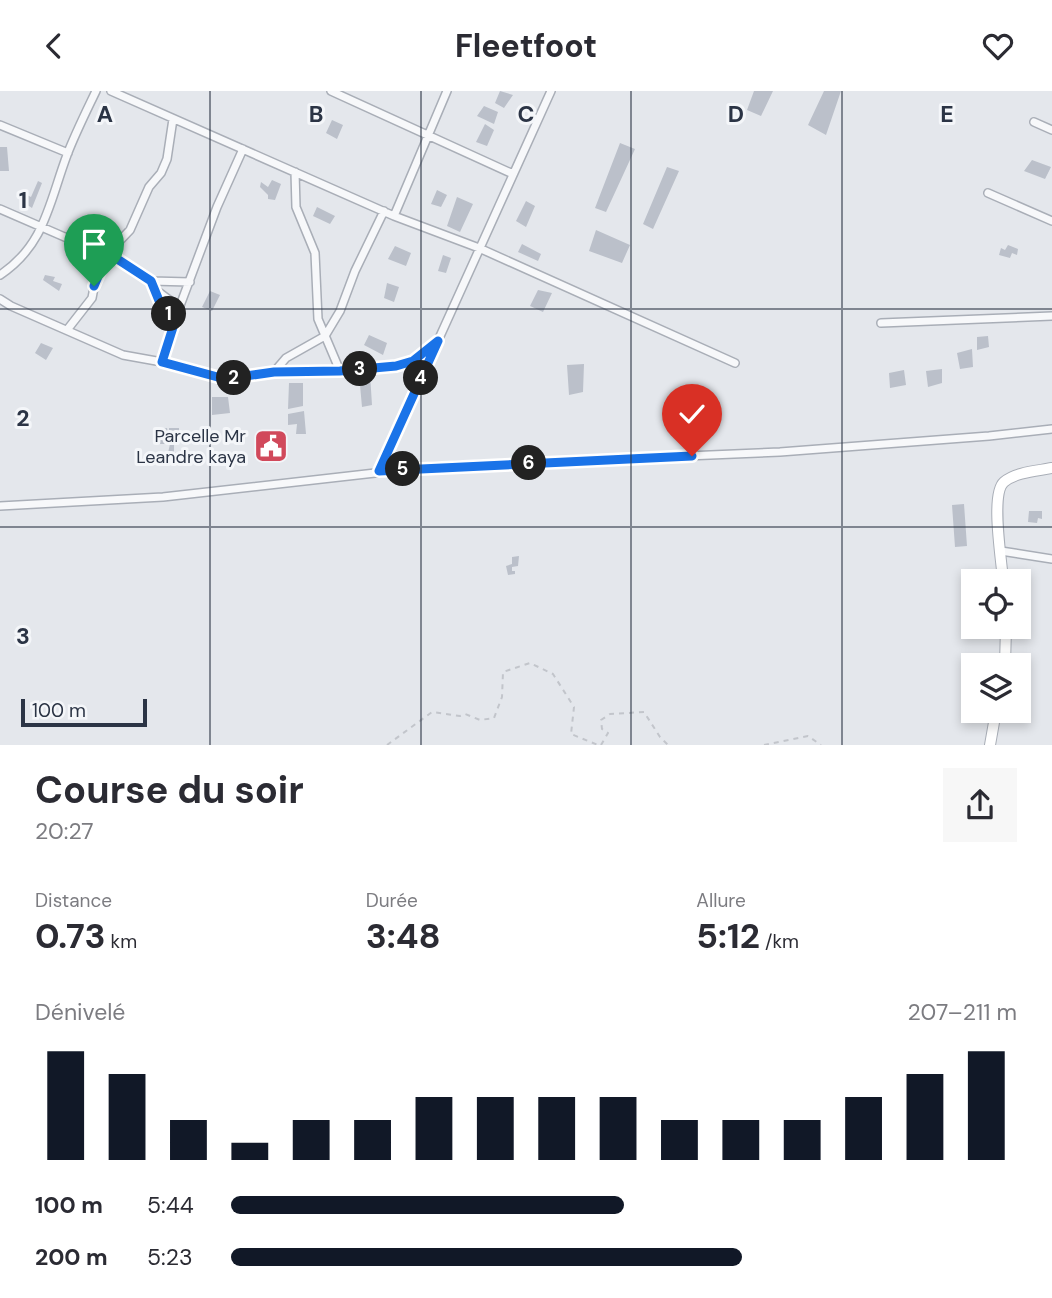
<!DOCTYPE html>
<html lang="fr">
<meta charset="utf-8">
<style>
:root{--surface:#fff;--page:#f7f7f7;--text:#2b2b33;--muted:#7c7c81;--accent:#111827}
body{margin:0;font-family:"DM Sans",sans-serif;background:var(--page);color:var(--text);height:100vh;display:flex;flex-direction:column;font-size:26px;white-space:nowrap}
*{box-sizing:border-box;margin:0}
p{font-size:23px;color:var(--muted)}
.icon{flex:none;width:38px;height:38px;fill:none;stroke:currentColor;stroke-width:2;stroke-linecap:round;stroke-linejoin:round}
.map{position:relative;height:654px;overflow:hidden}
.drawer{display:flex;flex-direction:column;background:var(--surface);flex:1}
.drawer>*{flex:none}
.tools{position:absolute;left:961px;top:478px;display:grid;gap:14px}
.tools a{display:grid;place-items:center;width:70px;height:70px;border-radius:0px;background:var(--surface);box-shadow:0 4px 10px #0003;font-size:35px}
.scale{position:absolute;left:21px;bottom:18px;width:126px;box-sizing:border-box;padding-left:7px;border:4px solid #2b3445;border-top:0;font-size:19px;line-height:24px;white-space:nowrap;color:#2b3445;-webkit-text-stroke:5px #f4f6f9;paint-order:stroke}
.pin{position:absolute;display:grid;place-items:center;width:60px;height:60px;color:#fff;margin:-72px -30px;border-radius:50% 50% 50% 0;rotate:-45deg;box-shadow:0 0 7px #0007}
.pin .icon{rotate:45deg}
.km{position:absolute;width:35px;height:35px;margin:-18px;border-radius:50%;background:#222;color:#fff;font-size:19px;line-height:35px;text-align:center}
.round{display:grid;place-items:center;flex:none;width:74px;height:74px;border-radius:0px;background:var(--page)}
.head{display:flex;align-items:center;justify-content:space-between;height:119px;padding:0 35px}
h1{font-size:38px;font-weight:700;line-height:52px}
.stats{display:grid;grid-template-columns:repeat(3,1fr);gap:10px;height:119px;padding:7px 35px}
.stats div{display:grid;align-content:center}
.stats b{font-size:35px;font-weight:700}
.stats small{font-size:19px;font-weight:400}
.stats p{font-size:19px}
.chart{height:196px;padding:14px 35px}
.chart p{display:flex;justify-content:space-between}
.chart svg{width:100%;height:126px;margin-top:7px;stroke:var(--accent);stroke-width:6}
ul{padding:0 35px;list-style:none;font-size:23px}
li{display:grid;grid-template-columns:112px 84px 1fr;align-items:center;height:52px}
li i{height:18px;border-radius:9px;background:var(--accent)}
header{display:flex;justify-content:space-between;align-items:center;height:91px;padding:0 35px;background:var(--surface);font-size:32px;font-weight:700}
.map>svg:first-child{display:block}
.building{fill:#bbc0ca}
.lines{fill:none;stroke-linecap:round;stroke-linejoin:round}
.street-casing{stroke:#a9aeb7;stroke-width:10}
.secondary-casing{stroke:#a9aeb7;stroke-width:12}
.path{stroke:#c2c5cb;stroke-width:2;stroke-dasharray:5 5;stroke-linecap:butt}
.street{stroke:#f7f8fa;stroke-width:7}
.secondary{stroke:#fff;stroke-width:10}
.route-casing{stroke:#fff;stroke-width:14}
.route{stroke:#1a73e8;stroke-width:9}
.grid{fill:none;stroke:#2b3445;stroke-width:2;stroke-opacity:0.55}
.labels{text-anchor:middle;stroke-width:6;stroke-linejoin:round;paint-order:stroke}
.poi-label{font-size:18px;fill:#2b3445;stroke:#f4f6f9;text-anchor:end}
.grid-label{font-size:23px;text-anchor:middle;font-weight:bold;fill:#2b3445;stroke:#f4f6f9;stroke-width:6;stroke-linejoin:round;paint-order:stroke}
</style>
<header><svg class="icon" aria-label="back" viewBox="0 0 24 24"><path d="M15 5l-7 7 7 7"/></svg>Fleetfoot<svg class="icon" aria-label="heart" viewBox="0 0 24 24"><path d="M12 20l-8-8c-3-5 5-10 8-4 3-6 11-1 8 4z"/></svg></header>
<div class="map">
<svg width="1052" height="654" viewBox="0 0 1052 654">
<rect width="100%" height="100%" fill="#e4e7ec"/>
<!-- building -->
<path class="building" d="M500,0L513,4L504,17L495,12Z
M754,0H773L761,25L747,19Z
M824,0H841L826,44L808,34Z
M484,15L498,21L494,33L477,25Z
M332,29L343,34L337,48L326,42Z
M485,33L494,39L487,55L476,51Z
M620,52L635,58L606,121L595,117Z
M0,56H7L9,80H0Z
M1032,69L1051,76L1045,88L1024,80Z
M667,76L679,80L653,138L643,133Z
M272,89L281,93L275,109L268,108V104L260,96L261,91L268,96Z
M38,90L42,92L32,117L23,111L25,103L31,106Z
M437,99L447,104L441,116L431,113Z
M457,106L473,113L460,141L447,135Z
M526,110L535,115L526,136L516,130Z
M317,116L335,125L330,133L313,125Z
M596,139L630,154L622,172L589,160Z
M522,153L541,163L538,170L518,161Z
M1008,154L1018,158L1017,164L1012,162L1010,167L999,164L1001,157L1005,159Z
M395,155L411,162L406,175L388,168Z
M443,164L451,167L446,182L438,180Z
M45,184L55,186L53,190L62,193L59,200L43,189Z
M387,192L399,196L394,211L384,207Z
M538,199L552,202L543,221L530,215Z
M210,200L220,204L212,220L202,216Z
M369,244L387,252L383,264L364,254Z
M988,245L989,256L977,259V246Z
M41,252L53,257L46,269L35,262Z
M972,258L973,276L960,278L957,262Z
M584,273L583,301L569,304L567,274Z
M942,278V292L928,296L926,280Z
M904,279L906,294L890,297L889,282Z
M359,283H370L372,314L362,316Z
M289,292H303V315L288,318Z
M212,306H228L230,322L212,324Z
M304,320L306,343H296L297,333L288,334V323Z
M167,337L169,347V337H179V348L176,347V352L174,353V361L177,362H168L170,353H160V338Z
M964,413L967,455L955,456L952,414Z
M1029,420H1042V428L1038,427L1037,432L1028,431Z
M519,465L518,475L512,476V480H515V483L508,484L506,475L512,473V466Z"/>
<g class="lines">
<!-- street casing -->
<g class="street-casing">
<path id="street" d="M111,0L394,125L479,157L735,272
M331,0L513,83
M1034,31L1052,39
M0,34L68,62
M295,81L296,116L315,162L318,228L340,280
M988,102L1052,130
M0,118L83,154L108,162L135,178L151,190L160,212L175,230
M394,125L447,0
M0,184C45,154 49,112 67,64C75,43 86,21 96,0
M151,190L190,191
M156,199L180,217
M0,208L11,215L123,264L162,271L225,288L274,281L340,280L396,274L413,270L438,250
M881,232L1052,225
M67,239L92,207L96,186L108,162L130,139L149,96L161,82L167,68L173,28
M162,271L169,244L217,116L243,58
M274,281L286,267L325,245L340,220L355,180L384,120
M379,380L551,0
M0,415L163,406L428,376L780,361L989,345L1052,338
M1001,460L1052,468"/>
</g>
<!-- secondary casing -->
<g class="secondary-casing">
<path id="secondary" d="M1003,490C1002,471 990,403 1004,391C1016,381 1037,380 1052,377
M1005,574L1006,536
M990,654L996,620"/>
</g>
<!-- path -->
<path class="path" d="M387,654L432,621L460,625L465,623L480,629L494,627L502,606L503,581L530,572L553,583L574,616L571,643L598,654
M601,654L608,642L602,638L601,629L610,623L644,621L660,646L668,654
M764,654L808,645L821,654"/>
<!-- street -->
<use href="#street" class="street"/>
<!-- secondary -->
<use href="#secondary" class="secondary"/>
</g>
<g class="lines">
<!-- route casing -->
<g class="route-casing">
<path id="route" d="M94,195L108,162L151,190L160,212L175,230L162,271L225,288L274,281L340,280L396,275L413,270L438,250L379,380L692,365"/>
</g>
<!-- route -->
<use href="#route" class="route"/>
</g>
<!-- grid -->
<path class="grid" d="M210,0V654M421,0V654M631,0V654M842,0V654M0,218H1052M0,436H1052"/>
<!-- icons -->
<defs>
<g id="civic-square" transform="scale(1.75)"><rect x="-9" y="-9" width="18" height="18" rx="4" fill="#d1495b" stroke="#f4f6f9"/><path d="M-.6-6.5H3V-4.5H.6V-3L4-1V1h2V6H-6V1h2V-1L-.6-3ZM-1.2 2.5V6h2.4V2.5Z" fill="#fff"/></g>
</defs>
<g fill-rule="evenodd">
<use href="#civic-square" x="271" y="355"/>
</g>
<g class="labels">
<!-- poi labels -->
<g class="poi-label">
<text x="246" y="351">Parcelle Mr<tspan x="246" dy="21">Leandre kaya</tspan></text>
</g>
</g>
<g class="grid-label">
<text x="105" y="31">A</text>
<text x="316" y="31">B</text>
<text x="526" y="31">C</text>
<text x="736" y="31">D</text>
<text x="947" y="31">E</text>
<text x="23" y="117">1</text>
<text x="23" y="335">2</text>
<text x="23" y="553">3</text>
</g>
</svg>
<div class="tools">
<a><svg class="icon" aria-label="locate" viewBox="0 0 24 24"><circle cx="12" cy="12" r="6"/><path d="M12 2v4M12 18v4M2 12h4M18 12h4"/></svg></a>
<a><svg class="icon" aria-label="layers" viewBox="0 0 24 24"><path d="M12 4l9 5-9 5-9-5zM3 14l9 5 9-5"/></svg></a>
</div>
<div class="scale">100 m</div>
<div class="pin" style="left:94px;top:195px;background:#1e9e55"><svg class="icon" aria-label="arrive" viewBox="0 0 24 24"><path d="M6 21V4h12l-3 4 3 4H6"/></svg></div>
<div class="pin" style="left:692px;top:365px;background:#d93025"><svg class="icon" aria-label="check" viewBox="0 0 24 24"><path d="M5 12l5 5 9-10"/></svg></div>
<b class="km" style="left:169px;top:223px">1</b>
<b class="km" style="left:234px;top:287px">2</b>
<b class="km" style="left:360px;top:278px">3</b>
<b class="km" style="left:421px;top:287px">4</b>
<b class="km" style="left:403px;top:378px">5</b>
<b class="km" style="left:529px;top:372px">6</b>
</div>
<section class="drawer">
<div class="head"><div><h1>Course du soir</h1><p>20:27</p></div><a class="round"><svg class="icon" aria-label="share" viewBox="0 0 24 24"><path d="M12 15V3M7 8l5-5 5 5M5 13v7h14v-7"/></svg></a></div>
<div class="stats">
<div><p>Distance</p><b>0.73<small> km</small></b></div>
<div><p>Durée</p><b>3:48</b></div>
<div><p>Allure</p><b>5:12<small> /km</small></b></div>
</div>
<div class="chart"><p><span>Dénivelé</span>207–211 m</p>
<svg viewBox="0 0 160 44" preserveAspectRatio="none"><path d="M5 44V6M15 44V14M25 44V30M35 44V38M45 44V30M55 44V30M65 44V22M75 44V22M85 44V22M95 44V22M105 44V30M115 44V30M125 44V30M135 44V22M145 44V14M155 44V6"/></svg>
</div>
<ul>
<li><b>100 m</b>5:44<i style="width:50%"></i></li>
<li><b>200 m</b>5:23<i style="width:65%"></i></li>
</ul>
</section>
